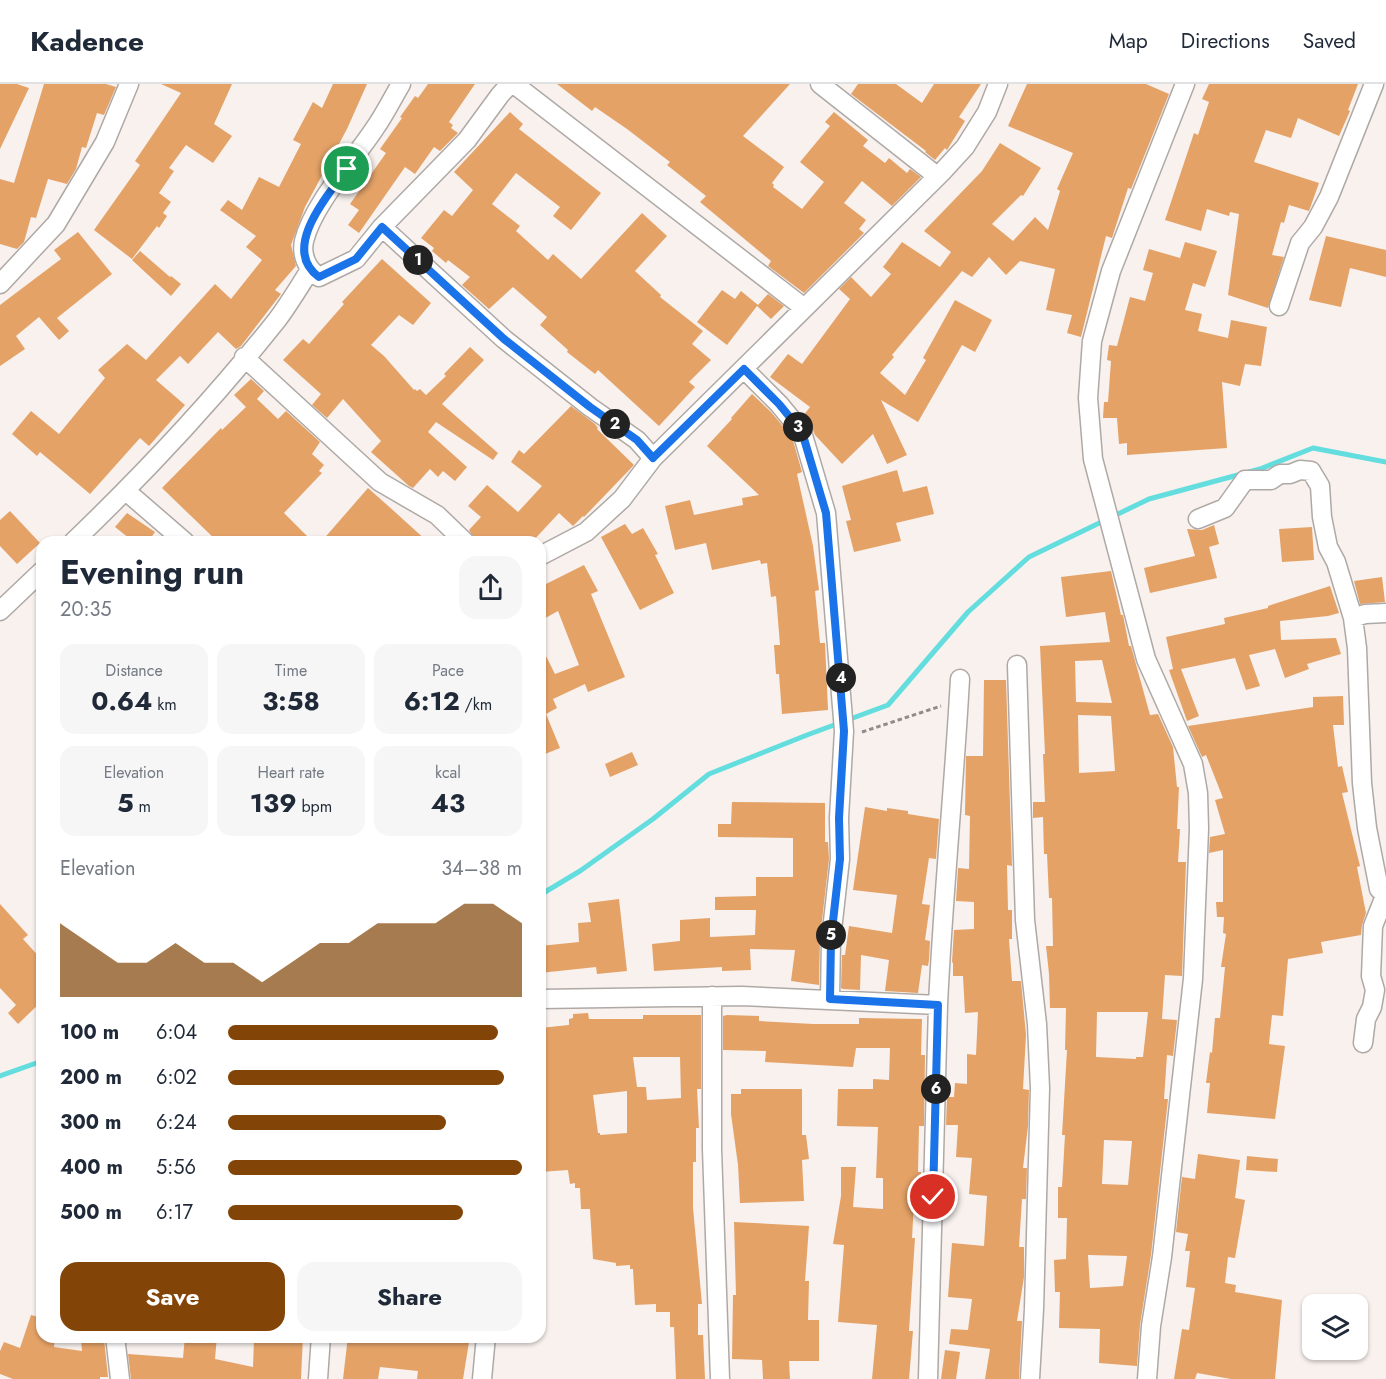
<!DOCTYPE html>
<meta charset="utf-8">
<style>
:root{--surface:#fff;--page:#f6f6f7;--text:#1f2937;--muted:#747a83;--line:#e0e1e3;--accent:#834407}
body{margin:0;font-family:Jost,sans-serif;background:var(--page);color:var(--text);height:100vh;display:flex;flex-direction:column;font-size:22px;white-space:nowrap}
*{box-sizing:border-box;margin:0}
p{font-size:20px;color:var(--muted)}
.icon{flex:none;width:33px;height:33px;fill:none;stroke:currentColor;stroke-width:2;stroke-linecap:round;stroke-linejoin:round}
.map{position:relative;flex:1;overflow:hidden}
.side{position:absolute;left:36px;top:452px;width:510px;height:807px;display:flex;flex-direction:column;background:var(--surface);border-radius:18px;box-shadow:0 2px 4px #0004}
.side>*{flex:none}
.tools{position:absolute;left:1302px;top:1210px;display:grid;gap:12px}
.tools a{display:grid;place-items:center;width:66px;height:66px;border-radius:12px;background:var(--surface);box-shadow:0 2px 4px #0004;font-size:30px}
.pin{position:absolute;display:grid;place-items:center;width:51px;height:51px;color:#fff;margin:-26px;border:3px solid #fff;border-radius:50%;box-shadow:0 2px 6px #0007}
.km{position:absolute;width:30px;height:30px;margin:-15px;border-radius:50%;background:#222;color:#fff;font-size:16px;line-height:30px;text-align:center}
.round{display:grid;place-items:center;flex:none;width:63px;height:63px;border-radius:18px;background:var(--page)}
.headline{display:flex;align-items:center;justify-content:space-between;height:102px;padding:0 24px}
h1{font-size:33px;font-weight:700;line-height:45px}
.metrics{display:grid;grid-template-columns:repeat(3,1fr);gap:9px;height:102px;padding:6px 24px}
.metrics div{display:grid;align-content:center;border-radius:15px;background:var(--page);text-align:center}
.metrics b{font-size:26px;font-weight:700}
.metrics small{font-size:16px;font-weight:400}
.metrics p{font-size:16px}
.chart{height:168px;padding:12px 24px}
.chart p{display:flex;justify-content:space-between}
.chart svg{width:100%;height:108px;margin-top:6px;fill:var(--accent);opacity:.7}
.cta{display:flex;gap:12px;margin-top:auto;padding:12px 24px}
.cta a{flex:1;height:69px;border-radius:18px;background:var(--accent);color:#fff;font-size:24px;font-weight:700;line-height:69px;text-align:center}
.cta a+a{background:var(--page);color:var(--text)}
ul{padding:0 24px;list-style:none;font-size:20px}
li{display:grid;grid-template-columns:96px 72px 1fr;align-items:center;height:45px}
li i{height:15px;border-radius:8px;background:var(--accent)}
header{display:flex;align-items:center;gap:36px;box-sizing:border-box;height:84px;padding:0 30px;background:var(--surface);border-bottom:2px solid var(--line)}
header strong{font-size:28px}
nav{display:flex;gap:33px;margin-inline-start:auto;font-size:21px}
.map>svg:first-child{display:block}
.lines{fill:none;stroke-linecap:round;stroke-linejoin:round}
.stream{stroke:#63ddde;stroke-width:5}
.building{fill:#e4a267;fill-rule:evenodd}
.street-casing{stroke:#afa9a6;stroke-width:21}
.path{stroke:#908c8a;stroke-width:3;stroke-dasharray:4.5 3;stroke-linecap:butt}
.street{stroke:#fff;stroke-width:18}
.route-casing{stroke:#fff;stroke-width:12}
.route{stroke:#1a73e8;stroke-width:8}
</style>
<header>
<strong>Kadence</strong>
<nav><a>Map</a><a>Directions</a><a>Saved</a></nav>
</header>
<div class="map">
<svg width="1386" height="1295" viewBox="0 0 1386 1295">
<rect width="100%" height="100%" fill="#f8f1ee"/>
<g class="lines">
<!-- stream -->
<path class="stream" d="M540,811L580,787L653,735L709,690L807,651L888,621L968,528L1029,473L1149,415L1260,385L1313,364L1386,378
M0,992L42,977"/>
</g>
<!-- building -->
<path class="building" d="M0,0H17L29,4L0,65Z
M44,0H106L116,3L104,31L97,29L86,64L82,63L76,85L67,100L48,95L36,134L31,133L24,158L17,165L0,160V95L14,99Z
M161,0H232L214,40L232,52L213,79L186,61L169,84L174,87L159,109L171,118L163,129L167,132L159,144L157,142L132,175L94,146L140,81L135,77L181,9Z
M333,0H367L347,45L305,123L291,161L296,182L275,206L281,210L241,262L236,265L218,248L188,280L180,272L156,296L185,321L149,362L140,354L90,410L40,368L37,372L12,350L31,327L59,350L105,294L98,286L127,260L146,276L215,200L231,215L262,176L246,163L256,152L220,126L228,116L242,126L259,93L279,103L301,60L293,56L313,18L322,24Z
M428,0H475L449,38L453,41L451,44L458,49L440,67L434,63L415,90L405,83L359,149L348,141L359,126L350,120L386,69L380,65L402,34L400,33L415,12L418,14Z
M557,0H790L743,52L784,83L772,99L774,101L773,103L802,125L824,98L800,78L830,42L825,38L834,28L868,56L863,62L885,79L889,74L907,89L910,85L921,93L892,122L862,97L844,119L866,136L859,145L864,149L804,209L768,182L771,177L700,118L706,112L667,81L670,78L627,45L595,23L592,27Z
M858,0H896L922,19L934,0H981L959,33L965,37L947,66L945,64L935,76L925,68L926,67L851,10Z
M1027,0H1146L1169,10L1131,105L1128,104L1112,154L1106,152L1081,253L1067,249L1072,231L1046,226L1055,185L1020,177L1006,191L989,173L972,193L962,187L892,271L894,273L880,289L905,311L926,276L923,274L955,216L992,236L975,268L962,261L918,338L881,316L907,371L887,380L873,350L842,380L815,351L811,341L803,332L810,323L770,293L788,270L802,280L850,215L839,205L851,193L871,213L891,190L883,183L902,158L940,183L951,168L924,147L982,87L1000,59L1041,84L1023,112L1021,111L992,140L1013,157L1035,133L1048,146L1060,107L1057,105L1073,69L1008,42Z
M1209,0H1358L1348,26L1350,27L1339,52L1298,34L1291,54L1266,46L1254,78L1319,99L1309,127L1289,121L1284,139L1281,138L1272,171L1284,173L1268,224L1228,211L1239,130L1230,128L1229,132L1207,125L1201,147L1165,136L1194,49L1198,51L1209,18L1202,15Z
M510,28L523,40L519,45L601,109L571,146L553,132L560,123L516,89L492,120L520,142L516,147L548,176L553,170L581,195L642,129L667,152L635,187L661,211L660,213L703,247L692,260L711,276L689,298L695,303L659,342L598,286L595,290L567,268L568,266L540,241L547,233L513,203L489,225L462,201L470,193L448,176L446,179L432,167L434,164L421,154L444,126L452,132L473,106L454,88Z
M78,148L112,190L57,234L69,247L59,256L39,233L16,252L25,265L0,282V221L61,175L54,166Z
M1326,152L1386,166V193L1350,184L1341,223L1309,216Z
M1185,158L1217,167L1205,203L1193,199L1185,226L1202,230L1198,247L1228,254L1231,236L1267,243L1261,282L1245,280L1240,302L1222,298L1227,364L1127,371V359L1119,360L1117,334H1103L1104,318H1108L1111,277L1107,276L1109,261L1117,262L1130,213L1145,217L1153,189L1143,186L1149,165L1180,174Z
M140,167L170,193L171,192L181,200L171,212L132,176Z
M382,175L431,219L413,241L399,231L371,261L384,272L414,306L415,305L417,307L420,305L426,311L446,292L444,290L470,263L484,276L442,320L498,369L493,376L436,338L428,348L467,383L455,397L443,387L438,393L430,385L413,404L409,402L371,368L381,357L343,315L327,334L312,321L321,310L283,276L303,255L309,260L344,220L342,218Z
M722,206L735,215L741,207L758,221L768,210L784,222L771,235L757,222L727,261L697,238Z
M251,295L264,307L257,315L278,335L286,327L320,358L312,370L324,381L319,387L322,389L284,429L313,458H218L162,404L221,344L222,346L246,323L234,311Z
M752,310L771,328L792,353L802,388L797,390L813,462L819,506L815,507L820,559H825L828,626L782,630L779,590H776L774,561H780L776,512L771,513L767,479L761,480L760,476L712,486L706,459L675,466L665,422L690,416L694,431L743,421L742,414L759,411L707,362L732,335L731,334Z
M571,322L595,340L598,344L597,345L634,381L584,433L583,432L573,442L559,429L532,458H517L511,452L505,458H476L469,446L481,433L468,422L487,401L518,428L542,402L511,378L519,366L524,370Z
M897,386L903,408L927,402L934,430L896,439L901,457L854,468L846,437L851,436L842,402Z
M368,404L395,428L428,458H321Z
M10,427L40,459L17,480L0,462V436Z
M127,429L155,448L148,458H134L115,443Z
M625,440L632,450L643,444L658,470L655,471L674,509L640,526L601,453Z
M1214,441L1219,460L1209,463L1217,494L1150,509L1144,484L1195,472L1187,445L1202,446Z
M1312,443L1314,476L1282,478L1279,445Z
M584,481L598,507L591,510L625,593L588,608L585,600L553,615L557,624L546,630L560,664L540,672V560L555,590L579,581L558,527L540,537V503Z
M1111,487L1121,531H1123L1129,562H1131L1150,631L1158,630L1173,663L1177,703H1179L1177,745H1180L1178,778H1186L1182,892L1165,891L1162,935L1177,936L1173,972L1167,971L1164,1015H1168L1151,1171L1140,1241L1137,1282L1099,1279L1100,1245L1059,1244L1060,1208H1055L1054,1176L1066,1175L1067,1134H1058V1103H1062L1065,1051H1062L1067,966H1065L1066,924H1050L1049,890L1046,862H1053L1052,814H1049L1047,770H1044L1043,733L1033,734V718H1045L1043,670H1045L1040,562L1110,558L1105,528L1066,533L1061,493ZM1102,576L1112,619L1076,618L1075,577ZM1078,631L1111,632L1115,687L1079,689ZM1097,928H1148L1143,973H1136V975L1096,973ZM1104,1056L1132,1057L1128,1101L1102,1100ZM1088,1171L1127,1172L1123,1202L1090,1204Z
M1382,493L1385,518L1360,520L1354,497Z
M1330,502L1339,529L1328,532L1280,537L1281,556L1336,554L1341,570L1307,580L1309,585L1285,594L1275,565L1249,571L1260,602L1246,606L1235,574L1181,585L1199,632L1187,637L1169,586L1173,585L1166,553L1225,540L1224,534L1268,524V522Z
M984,596H1006L1012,782L1007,781L1008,826H1012V855H1009L1012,897H1021L1026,951L1023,1005L1029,1006L1028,1042L1023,1084H1027L1026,1115H1022L1019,1163H1024V1193L1017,1237H1022L1019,1295H985L990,1265L949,1260L951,1245L968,1246L972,1215L948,1213L952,1159L984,1162L987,1112L969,1110L972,1074L956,1073L958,1041H946L947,1013H954L955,999L967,1000V970L976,971L978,928L965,929L963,892H953V879L952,878L954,846L974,845V818L956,817L958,784L969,785L970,732L965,731L966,672H983Z
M1343,612L1344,641H1333L1338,683L1342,682L1348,708L1342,709L1360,782L1357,783L1366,829L1362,841L1361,851L1321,858L1323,869L1288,875L1283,932L1272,931L1269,960L1285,962L1275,1035L1207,1029L1210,999H1206L1210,968L1212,969L1215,934H1220L1225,883H1221L1226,850L1223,849L1224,833H1217L1216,818H1223V766L1209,769L1210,753L1225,750L1215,716L1223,714L1206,671L1202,673L1188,642L1313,623V613Z
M632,668L638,681L610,693L605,680Z
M732,718L825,719V758H828L829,775L820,854L819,901L791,897L795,866L750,865L751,886L722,887V883L654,887L652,860L680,857V836L710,834V853L755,851L756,826H715V813L756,812V793H793V754L718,753V740H731Z
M865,723L887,727V724L908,727V730L939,735L936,775L929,774L922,820L930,821L925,856L930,857L929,876L928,882L922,881L918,909L885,907L889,876L861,871L860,906L843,905L841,904L842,871H845L849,842L892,849L897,811L853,806Z
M619,815L627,887L597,890L596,883L540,889V862L579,858L578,839L591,838L588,819Z
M0,820L28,851L23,855L42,876V917L18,940L8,929L16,921L0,904Z
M588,929L589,935H643V931H701V1005H697L699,1044H696V1078H693V1124L702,1220H698V1251H703L705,1295H676L674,1243H670V1228H656V1220L635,1221L633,1185H630V1181L616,1182V1179L593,1175L590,1125H581L580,1104H575V1099L570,1100L568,1086L540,1088V944L569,941V935L573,934V930ZM633,973H680L681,1014L647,1016L646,1003H637ZM627,1007V1049L600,1051V1049H598L593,1011Z
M727,931L759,932V937L813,940H859V934L922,935L921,971H925L924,1042H919L918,1088H921V1119H914L912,1154H915L909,1247H913L909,1295H872L877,1241L838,1238L844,1161L833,1160L841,1112V1083H856L853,1123L883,1125V1094H876L878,1043L837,1042L838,1005H873V995L889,996L890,964H856L853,983L765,978L766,967L723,966V932Z
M741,1005H802V1051H806L809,1075L802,1076L804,1117L740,1119L738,1081L731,1030V1010H741Z
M1198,1070L1240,1076L1235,1114L1245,1116L1235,1174L1228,1173L1225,1199L1236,1201L1235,1208L1282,1216L1275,1295H1231L1197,1289L1195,1295H1174L1182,1245L1189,1246L1195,1204L1186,1203L1190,1167H1185L1188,1150L1176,1148L1182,1093L1195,1095Z
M1247,1072L1278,1075L1277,1088L1246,1086Z
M734,1138L809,1142L805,1197H809L808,1236H819V1277H789L790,1295H763L762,1276L732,1275L733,1211H736Z
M31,1231L42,1234V1252H55L54,1263L82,1267L81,1256L104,1255L108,1293H100V1295H13L0,1290V1267L4,1258L20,1264Z
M185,1252H217L215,1275L253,1283L254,1255L273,1256V1252H303L301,1295H131L128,1270L183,1274Z
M348,1252H402L401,1255L434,1256L435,1252H470L463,1295H417L418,1287L380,1283L378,1295H343Z
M945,1266L960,1268L956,1295H941Z"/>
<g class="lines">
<!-- street casing -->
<g class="street-casing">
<path id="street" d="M401,0C392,15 385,30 375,44C354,76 313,120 304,157C301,171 307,185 319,193L356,175L382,143L467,56L500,11L510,0
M514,0L803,223
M820,0L937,92
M382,143L504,255L590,323L637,356L653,374
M0,200L56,140L105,58L129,0
M1279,222L1300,159L1313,143L1329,113L1374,0
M244,273L380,398L437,431L465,458
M744,285L779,320L802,348L826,429L844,647L839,734L840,775L831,855L830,915
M126,407L185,458
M1198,435L1225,424L1245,396H1271L1280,390H1290L1300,386L1311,387L1320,402L1322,433L1328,463L1336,478L1353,534L1357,564L1362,699L1367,744L1379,805L1386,812
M73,458C145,389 215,314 277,236C289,220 299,203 310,186
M540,472L586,448L622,415L653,374L943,87L965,63L987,28L998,0
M0,527L42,487
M1353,534L1365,530L1386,529
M1017,581L1025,836L1037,940L1040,1004L1034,1225L1030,1295
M712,912V1065L720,1295
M540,915L742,912L938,921L928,1295
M938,921C943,812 954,704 960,595
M1363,959L1366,935L1372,923L1375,906L1371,892L1373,842L1385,812
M115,1252L120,1295
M318,1295L321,1252
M482,1295L486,1252
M1147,1295L1151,1242L1162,1173L1193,895L1199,745L1198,709L1193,680L1146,575L1093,375L1088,314L1092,257L1111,187L1185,0"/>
</g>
<!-- path -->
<path class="path" d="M862,648L941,622"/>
<!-- street -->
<use href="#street" class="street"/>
</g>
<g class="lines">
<!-- route casing -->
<g class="route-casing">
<path id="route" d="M347,85C328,111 280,165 319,193L356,175L382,143L504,255L590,323L637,356L653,374L744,285L779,320L802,348L826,429L844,647L839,734L840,775L831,855L830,915L938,921L933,1113"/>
</g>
<!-- route -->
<use href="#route" class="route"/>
</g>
</svg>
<div class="tools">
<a><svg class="icon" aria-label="layers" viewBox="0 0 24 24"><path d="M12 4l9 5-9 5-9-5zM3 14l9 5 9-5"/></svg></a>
</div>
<div class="pin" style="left:347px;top:85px;background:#1e9e55"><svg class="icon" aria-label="arrive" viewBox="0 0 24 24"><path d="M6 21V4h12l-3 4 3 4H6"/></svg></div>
<div class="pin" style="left:933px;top:1113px;background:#d93025"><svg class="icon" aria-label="check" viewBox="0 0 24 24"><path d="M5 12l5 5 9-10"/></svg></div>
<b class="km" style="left:418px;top:176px">1</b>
<b class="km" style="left:615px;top:340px">2</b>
<b class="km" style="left:798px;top:343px">3</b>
<b class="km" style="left:841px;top:594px">4</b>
<b class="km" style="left:831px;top:851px">5</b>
<b class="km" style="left:936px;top:1005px">6</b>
<section class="side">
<div class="headline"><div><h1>Evening run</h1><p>20:35</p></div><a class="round"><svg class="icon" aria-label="share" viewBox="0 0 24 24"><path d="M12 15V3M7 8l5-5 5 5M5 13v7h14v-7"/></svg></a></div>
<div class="metrics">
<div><p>Distance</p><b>0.64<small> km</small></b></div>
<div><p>Time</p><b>3:58</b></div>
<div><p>Pace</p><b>6:12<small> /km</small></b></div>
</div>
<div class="metrics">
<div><p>Elevation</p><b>5<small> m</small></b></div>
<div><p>Heart rate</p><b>139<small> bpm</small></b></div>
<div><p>kcal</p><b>43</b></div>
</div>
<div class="chart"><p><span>Elevation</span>34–38 m</p>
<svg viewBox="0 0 160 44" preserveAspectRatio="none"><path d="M0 44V14L10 22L20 30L30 30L40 22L50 30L60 30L70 38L80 30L90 22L100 22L110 14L120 14L130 14L140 6L150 6L160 14V44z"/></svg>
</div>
<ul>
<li><b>100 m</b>6:04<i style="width:92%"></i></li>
<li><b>200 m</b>6:02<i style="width:94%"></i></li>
<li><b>300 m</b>6:24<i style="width:74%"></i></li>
<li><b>400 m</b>5:56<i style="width:100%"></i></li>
<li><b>500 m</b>6:17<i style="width:80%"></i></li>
</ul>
<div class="cta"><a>Save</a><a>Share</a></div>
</section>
</div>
